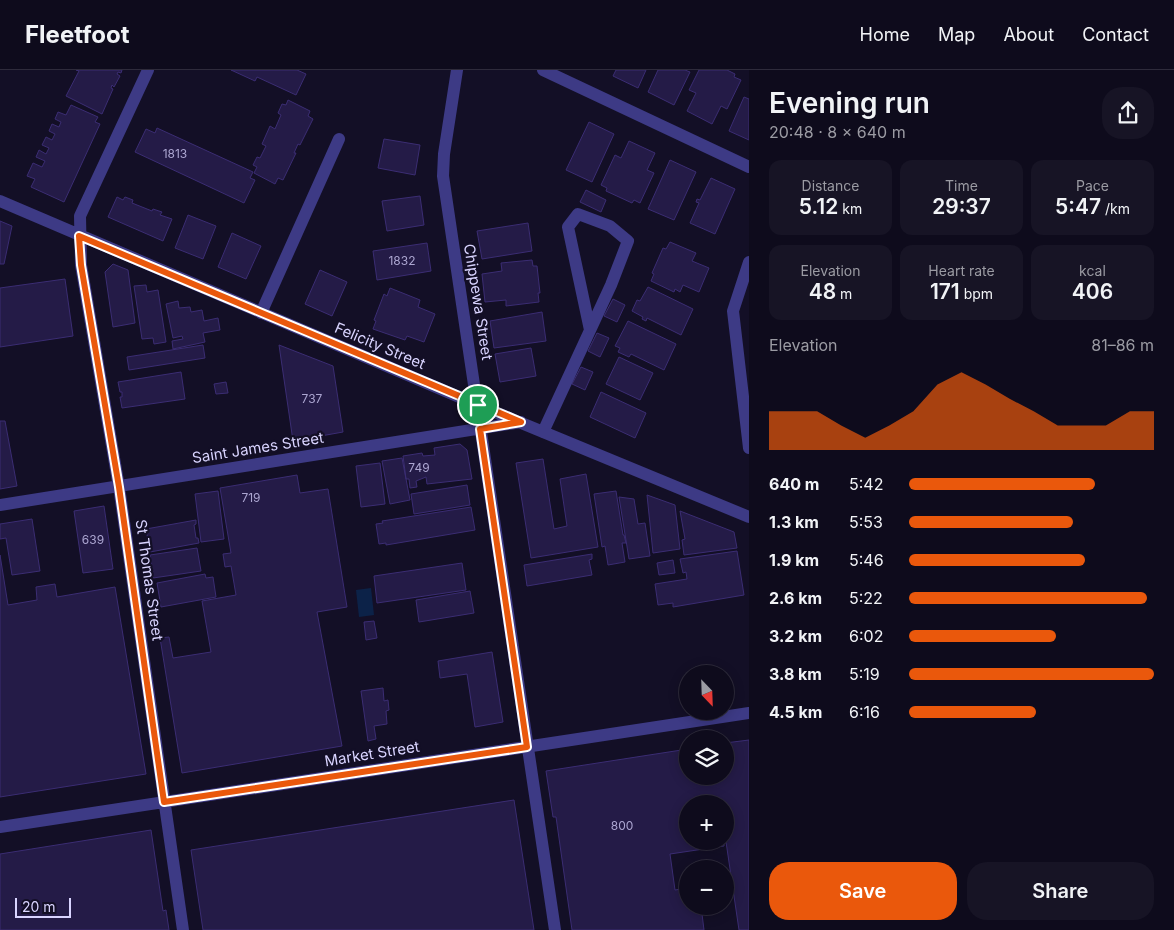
<!DOCTYPE html>
<meta charset="utf-8">
<style>
:root{--surface:#0e0b1c;--page:#171425;--text:#f1f3f6;--muted:#9b9ba3;--line:#2e2b3b;--accent:#ea580c}
body{margin:0;font-family:Inter,sans-serif;background:var(--page);color:var(--text);height:100vh;display:flex;flex-direction:column;font-size:19px;white-space:nowrap}
*{box-sizing:border-box;margin:0}
p{font-size:16px;color:var(--muted)}
.icon{flex:none;width:28px;height:28px;fill:none;stroke:currentColor;stroke-width:2;stroke-linecap:round;stroke-linejoin:round}
.map{position:relative;flex:1;overflow:hidden}
.drawer{display:flex;flex-direction:column;background:var(--surface);width:425px}
.drawer>*{flex:none}
.needle{width:32px;rotate:157deg}
.buttons{position:absolute;left:679px;top:595px;display:grid;gap:10px}
.buttons a{display:grid;place-items:center;width:55px;height:55px;border-radius:50%;background:var(--surface);box-shadow:0 2px 12px #0003,0 0 0 1px var(--line);font-size:25px}
.scale{position:absolute;left:15px;bottom:12px;width:56px;box-sizing:border-box;padding-left:5px;border:2px solid #d9d4ff;border-top:0;font-size:14px;line-height:18px;white-space:nowrap;color:#d9d4ff;-webkit-text-stroke:4px #130f26;paint-order:stroke}
.pin{position:absolute;display:grid;place-items:center;width:42px;height:42px;color:#fff;margin:-21px;border:2px solid #fff;border-radius:50%;box-shadow:0 1px 5px #0007}
.round{display:grid;place-items:center;flex:none;width:52px;height:52px;border-radius:20px;background:var(--page)}
.head{display:flex;align-items:center;justify-content:space-between;height:85px;padding:0 20px}
h1{font-size:28px;font-weight:600;line-height:38px}
.figures{display:grid;grid-template-columns:repeat(3,1fr);gap:8px;height:85px;padding:5px 20px}
.figures div{display:grid;align-content:center;border-radius:12px;background:var(--page);text-align:center}
.figures b{font-size:21px;font-weight:600}
.figures small{font-size:14px;font-weight:400}
.figures p{font-size:14px}
.chart{height:140px;padding:10px 20px}
.chart p{display:flex;justify-content:space-between}
.chart svg{width:100%;height:90px;margin-top:5px;fill:var(--accent);opacity:.7}
.cta{display:flex;gap:10px;margin-top:auto;padding:10px 20px}
.cta a{flex:1;height:58px;border-radius:20px;background:var(--accent);color:#fff;font-size:20px;font-weight:600;line-height:58px;text-align:center}
.cta a+a{background:var(--page);color:var(--text)}
ul{padding:0 20px;list-style:none;font-size:16px}
li{display:grid;grid-template-columns:80px 60px 1fr;align-items:center;height:38px}
li i{height:12px;border-radius:6px;background:var(--accent)}
header{display:flex;align-items:center;gap:30px;box-sizing:border-box;height:70px;padding:0 25px;background:var(--surface);border-bottom:1px solid var(--line)}
header strong{font-size:24px}
nav{display:flex;gap:28px;margin-inline-start:auto;font-size:18px}
main{display:flex;flex:1;min-height:0}
.map>svg:first-child{display:block}
.water{fill:#0c2248}
.building{fill:#241b47;stroke:#3b2d73}
.lines{fill:none;stroke-linecap:round;stroke-linejoin:round}
.minor{stroke:#3d3a85;stroke-width:12}
.route-casing{stroke:#fff;stroke-width:10}
.route{stroke:#ea580c;stroke-width:6}
.labels{text-anchor:middle;stroke-width:4.5;stroke-linejoin:round;paint-order:stroke}
.number-label{font-size:12px;fill:#aca6d1}
.street-label{font-size:15px;fill:#d9d4ff;stroke:#130f26}
</style>
<header>
<strong>Fleetfoot</strong>
<nav><a>Home</a><a>Map</a><a>About</a><a>Contact</a></nav>
</header>
<main>
<div class="map">
<svg width="749" height="860" viewBox="0 0 749 860">
<rect width="100%" height="100%" fill="#130f26"/>
<!-- water -->
<path class="water" d="M371,518L374,545L359,547L356,520Z"/>
<!-- building -->
<path class="building" d="M76,0H122L121,3L118,2L117,4L120,6L114,17L112,15L111,18L113,19L102,44L66,26L79,1Z
M231,0H297L306,4L296,25L257,7L255,11Z
M616,0H646L638,18L613,6Z
M658,0H685L690,2L674,35L648,22Z
M699,0H727L735,4L734,7L741,10L727,39L721,36L712,54L687,41L696,23L689,20Z
M744,27L749,29V70L729,61Z
M288,30L310,41L308,46L313,49L300,75L298,74L294,83H296L283,110L278,108L275,114L254,103L257,97L253,95L257,87L260,88L266,76L262,74L270,56L275,59L281,45L278,43L282,34L286,35Z
M71,35L98,47L95,52L100,54L64,132L31,117L35,109L27,106L33,93L42,97L45,91L36,87L39,80L46,84L49,78L42,75L46,67L52,70L55,64L49,61L52,54L59,57L61,52L55,49L58,42L66,45Z
M589,52L614,64L592,112L566,100Z
M157,58L253,102L250,108L255,110L244,133L135,82L146,59L155,63Z
M384,69L420,75L415,105L378,98Z
M629,71L655,83L647,100L654,103L640,133L634,130L632,133L606,121L607,118L601,115L615,85L621,88Z
M670,90L696,102L674,150L648,139Z
M711,108L735,119L715,164L690,153L699,133L696,132L697,129L700,130Z
M586,120L606,130L601,142L580,132Z
M420,126L424,155L387,161L382,131Z
M117,127L123,130L125,127L133,130L132,133L152,141L153,139L162,142L160,145L172,149L163,171L108,147Z
M188,145L216,156L203,189L175,178Z
M0,151L12,156L4,194H0Z
M528,153L532,181L482,189L477,161Z
M232,163L261,176L246,209L218,197Z
M670,172L696,183L692,191L709,198L699,222L683,215L680,222L675,219L674,222L651,211L654,204L652,203L663,178L666,179Z
M427,173L431,201L377,210L373,181Z
M532,190L533,196H537L540,223H538L539,232L506,236V230L485,232L482,204L502,201L501,193Z
M113,194L128,200L135,253L113,257L105,202Z
M320,200L347,212L332,246L305,234Z
M65,209L73,266L0,277V218Z
M146,215L147,222L158,220L166,272L154,274L153,268L142,269L134,216Z
M648,217L693,239L681,265L647,248L646,251L642,249L643,247L632,241L637,230L640,231Z
M390,218L420,230L418,237L435,244L424,272L407,266L405,270L373,259L376,251L374,250L384,224L387,226Z
M613,229L625,235L617,252L604,246Z
M178,231L179,238L190,237L191,242L202,240L204,251L218,248L220,260L203,263L205,272L173,279L172,271L183,269L182,266L173,268L166,234Z
M542,242L546,271L494,278L490,251Z
M628,251L676,274L664,300L631,284L629,287L618,282L620,278L615,276Z
M597,263L609,268L600,287L588,281Z
M203,275L205,288L129,300L127,287Z
M279,275L333,296L343,362L293,371Z
M531,278L536,306L500,312L495,284Z
M619,287L653,303L640,330L606,314Z
M581,297L593,302L585,320L572,314Z
M181,302L185,329L122,338L120,327H122V322H120L118,312Z
M226,312L228,323L216,324L214,314Z
M601,322L646,343L635,368L590,347Z
M0,351H5L17,416L0,419Z
M460,374L467,380L472,409L427,414L426,407L416,411L417,417L410,418L409,409H406L403,386L422,383L423,386L435,385L434,378Z
M402,388L410,430L390,434L382,391Z
M543,389L554,459L567,456L560,409L586,404L598,477L531,488L516,393Z
M380,393L385,434L361,437L356,396Z
M297,405L300,423L328,419L347,537L317,542L342,676L182,703L160,568L169,567L173,588L211,582L202,531L236,525L231,496L225,497L223,484L231,483L220,418Z
M467,415L470,435L414,444L411,424Z
M218,421L224,469L201,472L195,424Z
M616,421L623,465H624L626,473H622L625,492L608,495L605,476L602,477L594,424Z
M647,425L675,435L680,479L653,483Z
M619,427L634,429L638,454L645,453L650,486L629,489Z
M104,436L113,499L83,503L74,441Z
M471,437L475,460L386,475V473L379,474L376,454L383,453L382,451Z
M680,441L734,462L737,478L684,485L682,470L685,469Z
M32,449L40,501L12,505L6,468L0,469V454Z
M196,450V454L194,455L196,468H198L199,473L150,482L146,459Z
M197,478L201,501L153,508L150,485Z
M737,481L744,525L673,537V533L658,535L655,514L687,509L686,502L683,503L680,489Z
M592,484V489L589,490L592,505L527,516L524,495Z
M0,485L8,535L37,530L36,517L55,514L57,527L115,517L146,704L0,727Z
M673,490L675,503L659,505L657,493Z
M462,493L466,520L377,533L374,506Z
M205,504L206,508L213,507L216,527L161,537L157,513Z
M470,521L474,543L419,552L416,530Z
M374,551L377,568L366,570L364,552Z
M492,582L503,652L475,657L467,604L440,608L438,591Z
M383,618L384,631L388,630L389,640L386,641L387,654L374,656L376,669L368,671L361,621Z
M749,670V860H739L725,765V734H688V771H724V776L670,784L675,820L688,818V836H701L704,860H572L556,747H553L546,701L688,679V706H725V673Z
M514,730L534,860H203L191,780Z
M151,760L163,841L166,840L169,860H0V784Z"/>
<g class="lines">
<!-- minor -->
<path class="minor" d="M148,0L80,146L81,195L119,417L183,860
M457,0L444,84L443,106L555,860
M543,0L749,97
M0,131L478,335L749,447
M749,192L733,241L749,378
M261,243L339,69
M543,362L611,215L628,171L610,156L578,144L568,157L590,260
M0,435L521,352
M0,757L749,643"/>
</g>
<g class="lines">
<!-- route casing -->
<g class="route-casing">
<path id="route" d="M79,166L521,352L480,359L527,677L164,732L119,417L81,195Z"/>
</g>
<!-- route -->
<use href="#route" class="route"/>
</g>
<g class="labels">
<!-- number labels -->
<g class="number-label">
<text x="175" y="88">1813</text>
<text x="402" y="195">1832</text>
<text x="312" y="333">737</text>
<text x="419" y="402">749</text>
<text x="251" y="432">719</text>
<text x="93" y="474">639</text>
<text x="622" y="760">800</text>
</g>
<!-- street labels -->
<g class="street-label">
<text transform="translate(478 232) rotate(81)" y="5">Chippewa Street</text>
<text transform="translate(380 276) rotate(23)" y="5">Felicity Street</text>
<text transform="translate(258 378) rotate(-9)" y="5">Saint James Street</text>
<text transform="translate(149 510) rotate(82)" y="5">St Thomas Street</text>
<text transform="translate(372 684) rotate(-9)" y="5">Market Street</text>
</g>
</g>
</svg>
<div class="buttons">
<a><svg class="needle" viewBox="-14 -14 28 28"><path d="M0-13l5 13h-10z" fill="#e53935"/><path d="M0 13l5-13h-10z" fill="#9b9ba3"/></svg></a>
<a><svg class="icon" aria-label="layers" viewBox="0 0 24 24"><path d="M12 4l9 5-9 5-9-5zM3 14l9 5 9-5"/></svg></a>
<a>+</a>
<a>−</a>
</div>
<div class="scale">20 m</div>
<div class="pin" style="left:478px;top:335px;background:#1e9e55"><svg class="icon" aria-label="arrive" viewBox="0 0 24 24"><path d="M6 21V4h12l-3 4 3 4H6"/></svg></div>
</div>
<section class="drawer">
<div class="head"><div><h1>Evening run</h1><p>20:48 · 8 × 640 m</p></div><a class="round"><svg class="icon" aria-label="share" viewBox="0 0 24 24"><path d="M12 15V3M7 8l5-5 5 5M5 13v7h14v-7"/></svg></a></div>
<div class="figures">
<div><p>Distance</p><b>5.12<small> km</small></b></div>
<div><p>Time</p><b>29:37</b></div>
<div><p>Pace</p><b>5:47<small> /km</small></b></div>
</div>
<div class="figures">
<div><p>Elevation</p><b>48<small> m</small></b></div>
<div><p>Heart rate</p><b>171<small> bpm</small></b></div>
<div><p>kcal</p><b>406</b></div>
</div>
<div class="chart"><p><span>Elevation</span>81–86 m</p>
<svg viewBox="0 0 160 44" preserveAspectRatio="none"><path d="M0 44V25L10 25L20 25L30 32L40 38L50 32L60 25L70 12L80 6L90 12L100 19L110 25L120 32L130 32L140 32L150 25L160 25V44z"/></svg>
</div>
<ul>
<li><b>640 m</b>5:42<i style="width:76%"></i></li>
<li><b>1.3 km</b>5:53<i style="width:67%"></i></li>
<li><b>1.9 km</b>5:46<i style="width:72%"></i></li>
<li><b>2.6 km</b>5:22<i style="width:97%"></i></li>
<li><b>3.2 km</b>6:02<i style="width:60%"></i></li>
<li><b>3.8 km</b>5:19<i style="width:100%"></i></li>
<li><b>4.5 km</b>6:16<i style="width:52%"></i></li>
</ul>
<div class="cta"><a>Save</a><a>Share</a></div>
</section>
</main>
